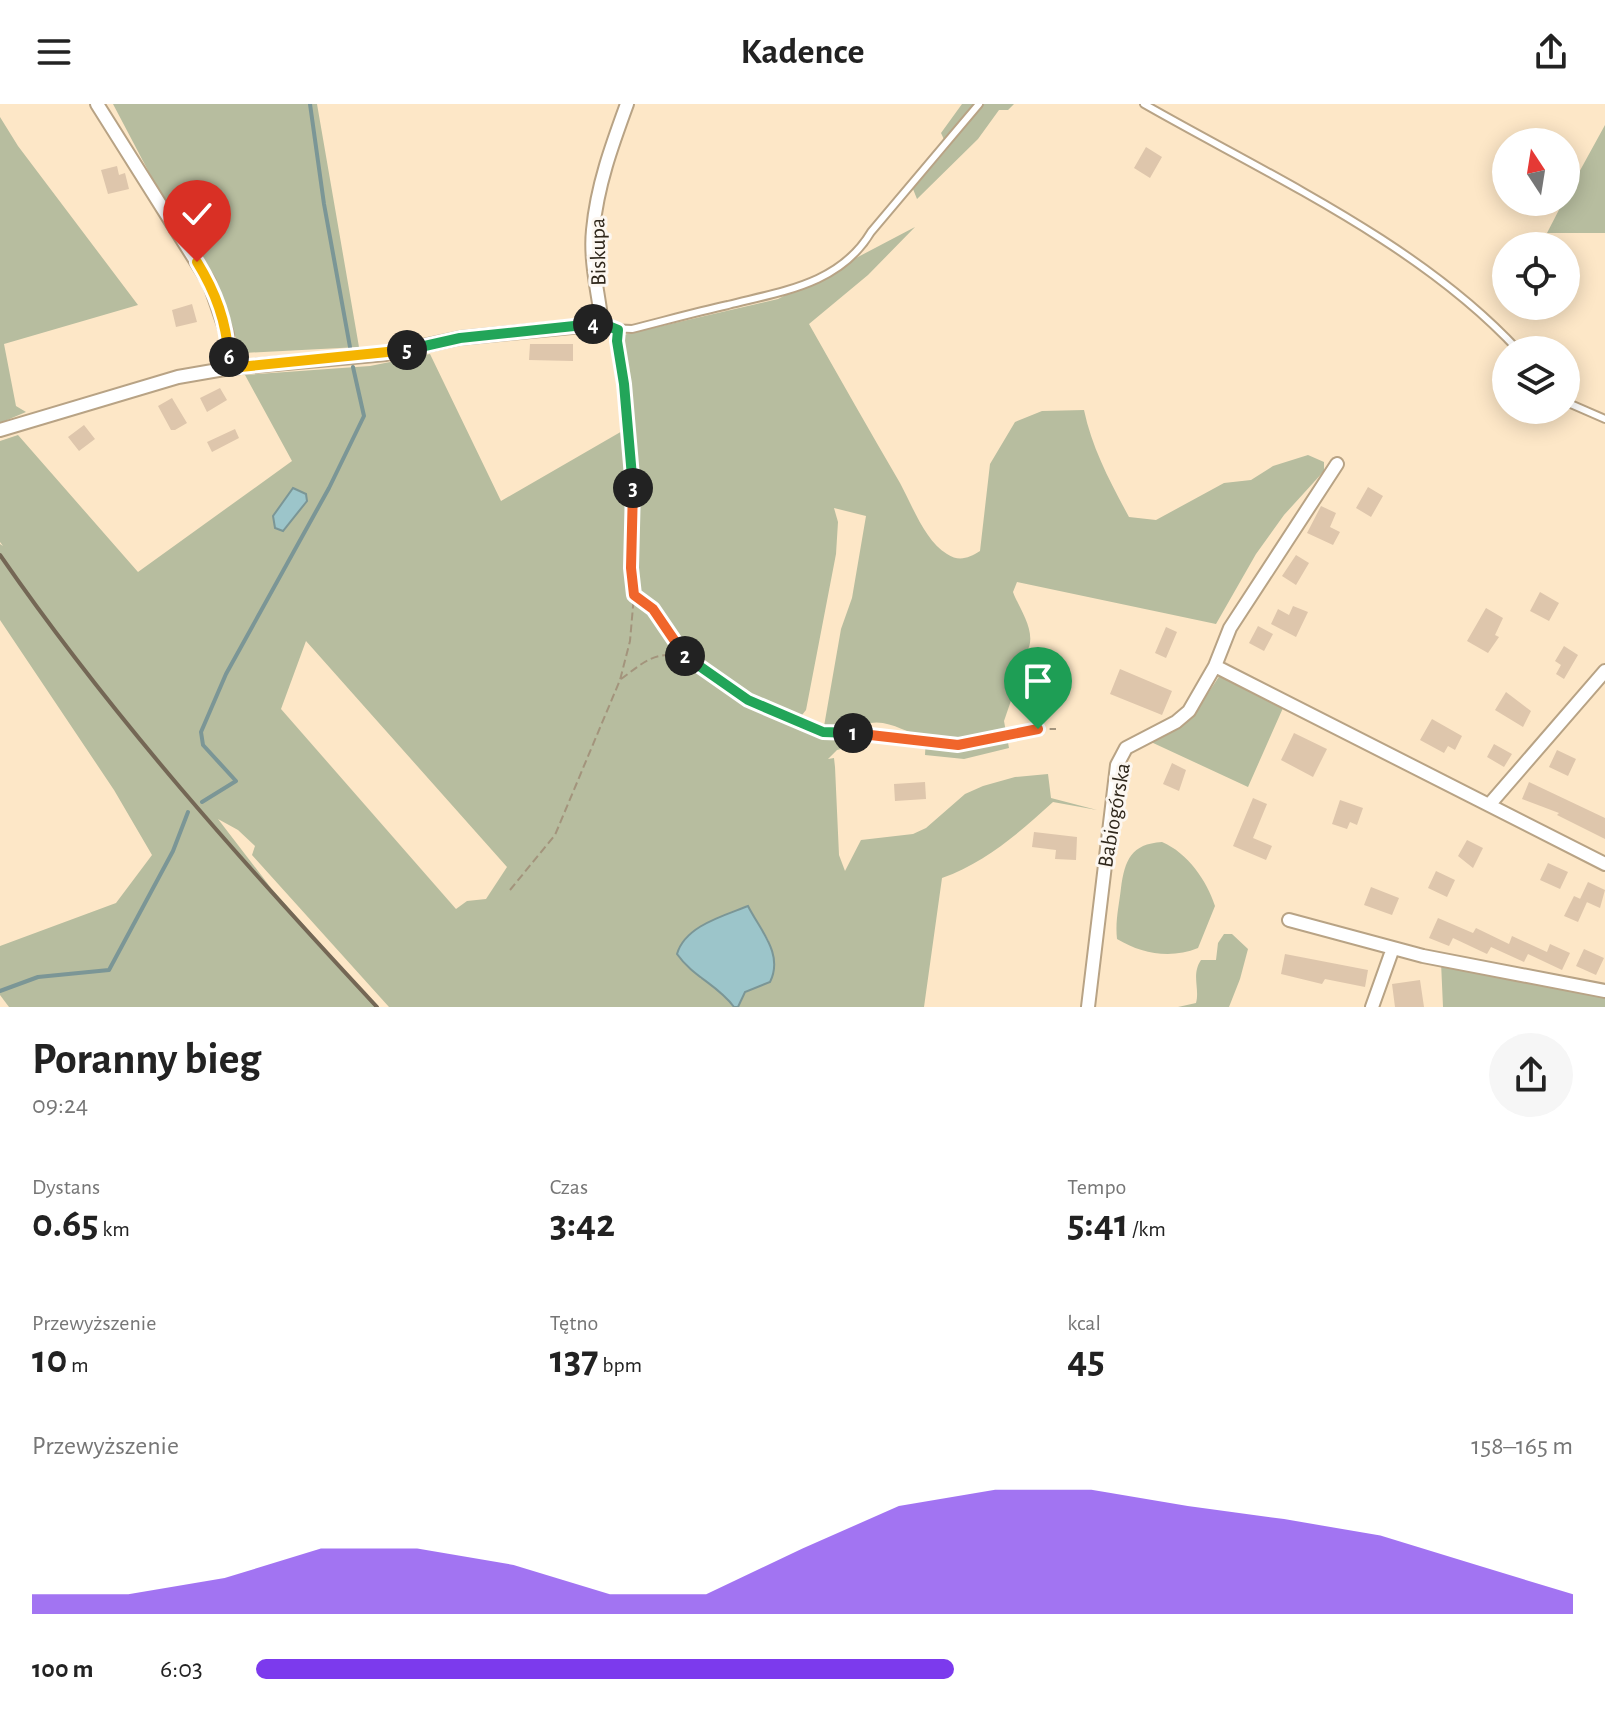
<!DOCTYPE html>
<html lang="pl">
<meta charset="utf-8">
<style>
:root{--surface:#fff;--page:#f6f6f6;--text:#222;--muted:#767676;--accent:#7c3aed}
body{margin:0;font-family:"Alegreya Sans",sans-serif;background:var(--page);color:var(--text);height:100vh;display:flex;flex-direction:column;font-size:30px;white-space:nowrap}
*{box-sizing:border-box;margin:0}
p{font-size:26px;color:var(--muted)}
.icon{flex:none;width:44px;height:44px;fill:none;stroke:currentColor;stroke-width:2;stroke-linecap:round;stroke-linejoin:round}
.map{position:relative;height:903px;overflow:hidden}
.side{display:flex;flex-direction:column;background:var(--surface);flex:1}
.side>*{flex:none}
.needle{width:52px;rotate:348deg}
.buttons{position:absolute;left:1492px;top:24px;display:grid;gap:16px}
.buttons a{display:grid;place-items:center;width:88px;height:88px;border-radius:50%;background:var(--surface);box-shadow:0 4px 20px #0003;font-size:40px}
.pin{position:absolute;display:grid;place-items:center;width:68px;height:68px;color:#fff;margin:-82px -34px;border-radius:50% 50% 50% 0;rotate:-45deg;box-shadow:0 0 8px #0007}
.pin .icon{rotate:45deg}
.km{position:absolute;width:40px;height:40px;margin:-20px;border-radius:50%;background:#222;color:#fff;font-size:22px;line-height:40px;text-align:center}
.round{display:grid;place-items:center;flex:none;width:84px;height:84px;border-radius:42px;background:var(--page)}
.head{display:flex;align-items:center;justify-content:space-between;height:136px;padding:0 32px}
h1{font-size:44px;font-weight:700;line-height:60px}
.metrics{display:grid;grid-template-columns:repeat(3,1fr);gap:12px;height:136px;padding:8px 32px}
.metrics div{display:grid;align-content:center}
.metrics b{font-size:40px;font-weight:700}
.metrics small{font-size:22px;font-weight:400}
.metrics p{font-size:22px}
.chart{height:224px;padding:16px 32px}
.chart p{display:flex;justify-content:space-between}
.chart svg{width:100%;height:144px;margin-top:8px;fill:var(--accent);opacity:.7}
ul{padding:0 32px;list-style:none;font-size:26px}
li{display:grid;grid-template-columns:128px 96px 1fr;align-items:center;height:60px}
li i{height:20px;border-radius:10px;background:var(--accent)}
header{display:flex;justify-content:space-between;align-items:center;height:104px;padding:0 32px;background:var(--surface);font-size:36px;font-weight:700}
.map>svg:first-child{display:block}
.green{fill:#b7bd9f;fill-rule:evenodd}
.water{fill:#9cc5ca;stroke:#7b9696;stroke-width:2}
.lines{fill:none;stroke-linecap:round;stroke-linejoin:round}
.stream{stroke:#7b9696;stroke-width:4}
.building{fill:#dec6ac}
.lane-casing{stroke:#b8a385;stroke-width:10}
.street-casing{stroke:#b8a385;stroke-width:16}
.path{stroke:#a3947c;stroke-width:2;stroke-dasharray:8 4;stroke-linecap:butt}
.lane{stroke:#fff;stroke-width:6}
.street{stroke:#fff;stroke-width:12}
.rail{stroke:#746755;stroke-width:4}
.split-1-casing{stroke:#fff;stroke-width:16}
.split-2-casing{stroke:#fff;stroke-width:16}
.split-3-casing{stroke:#fff;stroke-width:16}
.split-4-casing{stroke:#fff;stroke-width:16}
.split-5-casing{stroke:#fff;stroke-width:16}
.split-6-casing{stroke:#fff;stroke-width:16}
.split-7-casing{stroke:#fff;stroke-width:16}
.split-1{stroke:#f0652b;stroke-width:10}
.split-2{stroke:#22a559;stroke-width:10}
.split-3{stroke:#f0652b;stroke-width:10}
.split-4{stroke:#22a559;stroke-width:10}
.split-5{stroke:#22a559;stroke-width:10}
.split-6{stroke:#f5b400;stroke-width:10}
.split-7{stroke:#f5b400;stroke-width:10}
.labels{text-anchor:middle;stroke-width:6;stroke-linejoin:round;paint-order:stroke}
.street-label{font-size:22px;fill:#2f271b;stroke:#fcf7f1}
</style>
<header><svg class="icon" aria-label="menu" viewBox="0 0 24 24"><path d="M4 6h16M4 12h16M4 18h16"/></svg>Kadence<svg class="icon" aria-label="share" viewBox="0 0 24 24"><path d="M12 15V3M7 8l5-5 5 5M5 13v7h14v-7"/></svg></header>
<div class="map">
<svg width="1605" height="903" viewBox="0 0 1605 903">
<rect width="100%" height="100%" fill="#fde7c7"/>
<!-- green -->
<path class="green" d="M113,0H317L359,243L244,249Z
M962,0H1014L1008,6H999L978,35L917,95L913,85L948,44L941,29Z
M0,13L18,42L138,201L4,240L16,302L26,308L0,319Z
M1605,21V129H1547L1563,98H1566V92Z
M915,123L868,171L809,220C839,273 869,326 900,379C912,401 925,437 947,450C959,458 969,454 980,447L990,360L1015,318L1042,307L1084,306C1092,344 1110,378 1129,413L1156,416L1224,379L1251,376L1273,362L1308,351L1324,358V367L1284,411L1256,450L1216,520L1017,478L1013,488C1019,505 1039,530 1026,549C1022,555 1016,556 1013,562L1016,582L1004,617L1009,644L964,655L925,651L926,632C904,630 887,612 863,621L853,642L837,646L828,655L834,654L835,663L839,751L845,767L861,736L913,730L926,724L965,690L983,682L1015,673L1048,670L1051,694L1097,706L1053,698C1019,729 986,758 942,774L924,903H738L745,888L770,878L769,837L748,802L728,810L700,874L721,885L734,903H389L252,751L255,742L238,726L218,715L271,784L377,903H9L0,891V842L116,799L152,751L114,686L0,516V440L3,442L0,438V337L18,331L138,468L292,357L245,271L370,262L430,250L501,397L624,326L610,234L778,195ZM834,404L866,412L852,494L841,525L823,628L798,616L806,606L836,450L838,418ZM306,537L507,763L486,795L467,797L456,805L281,605Z
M1220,571L1283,604L1248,683L1151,638L1191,615Z
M1162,738C1188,749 1207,777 1215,802L1198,844C1171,855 1142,850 1117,835C1115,817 1119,802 1121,784C1125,756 1131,740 1162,738Z
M1224,830H1232L1248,845L1240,875L1229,903H1178L1196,899C1200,884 1191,871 1201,856H1216L1218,839Z
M1441,858L1605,888V903H1443Z"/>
<!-- water -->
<path class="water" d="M293,384L306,390L307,397L283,427L275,424L273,412Z
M748,802C760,826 784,850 770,878L745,888L738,903H734C718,881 693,873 677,850C685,822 723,812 748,802Z"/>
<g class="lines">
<!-- stream -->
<path class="stream" d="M310,0L324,100L350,243
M202,698L236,677L203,641L201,628L226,570L329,384L364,312L353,263
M0,887L38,873L109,866L173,747L188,708"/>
</g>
<!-- building -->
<path class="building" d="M1146,43L1162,53L1150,74L1134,64Z
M117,62L119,71L125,69L129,85L108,90L101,66Z
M192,200L197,218L176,223L172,206Z
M530,240H573V257L529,256Z
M220,284L227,296L207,308L200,294Z
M172,294L187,319L175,326H171L158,302Z
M84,321L95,335L79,347L68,333Z
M235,325L239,334L212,348L207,338Z
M1368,383L1383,392L1371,413L1356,404Z
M1321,402L1336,409L1330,423L1340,428L1333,441L1307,429Z
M1296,451L1309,459L1296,481L1282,472Z
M1540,488L1559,499L1549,517L1530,507Z
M1293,502L1308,508L1296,533L1271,520L1278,505L1289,511Z
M1486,504L1503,514L1495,531L1499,533L1488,549L1467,537Z
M1258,522L1273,530L1264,547L1249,539Z
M1166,523L1177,528L1166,554L1155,549Z
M1564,542L1578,551L1564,575L1556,570L1561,561L1555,557Z
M1120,565L1172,587L1162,611L1110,590Z
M1506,588L1531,607L1523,623L1495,606Z
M1432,615L1462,632L1455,646L1448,642L1444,649L1420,636Z
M1294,629L1327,645L1313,673L1281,656Z
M1494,640L1512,650L1504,663L1487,653Z
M1557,646L1576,655L1568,672L1549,663Z
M1172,659L1186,666L1179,687L1163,680Z
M925,678L926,695L895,697L894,680Z
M1529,678L1605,714V735L1557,711L1559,709L1522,695Z
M1253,694L1267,700L1253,734L1272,742L1266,756L1233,742Z
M1340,696L1363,704L1357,721L1350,718L1347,725L1332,720Z
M1034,728L1077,733L1076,756L1055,755L1056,746L1032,743Z
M1467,736L1483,744L1473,764L1458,752Z
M1548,759L1568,768L1560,785L1540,776Z
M1436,767L1455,776L1447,793L1428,784Z
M1588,778L1605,786L1600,804L1580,795Z
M1371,783L1399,794L1392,811L1364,801Z
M1574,792L1587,798L1578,818L1564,812Z
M1438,814L1473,829L1476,824L1509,840L1512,832L1547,848L1550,840L1570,849L1562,866L1528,850L1524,858L1491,843L1487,850L1453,834L1449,842L1429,834Z
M1584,845L1604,854L1596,871L1576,862Z
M1285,850L1368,866L1365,883L1325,875L1322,880L1281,870Z
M1420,876L1424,903H1395L1392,880Z"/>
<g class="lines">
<!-- lane casing -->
<g class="lane-casing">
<path id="lane" d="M1144,0C1270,72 1419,139 1518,246
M596,217L608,224L632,225C664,217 696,208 728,201C783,187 840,180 871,128L979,0
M1566,298L1605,315"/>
</g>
<!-- street casing -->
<g class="street-casing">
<path id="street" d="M97,0L209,178L227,230L230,264
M0,326L178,273L230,264L386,250L460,234L592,221L601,212C597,184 590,154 593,126C597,82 612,41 627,0
M1215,562L1605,760
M1489,701L1605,567
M1289,816L1423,852L1605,887
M1088,903L1117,661L1126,644L1176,618L1189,607L1215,562L1230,524L1337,360
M1372,903L1393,844"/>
</g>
<!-- path -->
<path class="path" d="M634,491L653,505L678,545L701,565L748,596L823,628L886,632L958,641L1038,625H1056
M621,575C643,559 654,547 682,552
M510,786L555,731L620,576L630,537L634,491L631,464L634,400L624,280L617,235"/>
<!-- lane -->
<use href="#lane" class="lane"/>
<!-- street -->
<use href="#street" class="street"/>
<!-- rail -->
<path class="rail" d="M0,451C112,613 243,759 377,903"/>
</g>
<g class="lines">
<!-- split-1 casing -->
<g class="split-1-casing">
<path id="split-1" d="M853,629L958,641L1038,625"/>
</g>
<!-- split-2 casing -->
<g class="split-2-casing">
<path id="split-2" d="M685,552L748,596L823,628L853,629"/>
</g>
<!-- split-3 casing -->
<g class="split-3-casing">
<path id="split-3" d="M633,384L631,464L634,491L653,505L685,552"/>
</g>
<!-- split-4 casing -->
<g class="split-4-casing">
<path id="split-4" d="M593,220L596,217L618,226L617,237L624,280L633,384"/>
</g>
<!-- split-5 casing -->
<g class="split-5-casing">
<path id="split-5" d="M407,246L460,234L593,220"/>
</g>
<!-- split-6 casing -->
<g class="split-6-casing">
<path id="split-6" d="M229,253L230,264L407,246"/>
</g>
<!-- split-7 casing -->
<g class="split-7-casing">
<path id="split-7" d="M197,158C216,189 226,217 229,253"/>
</g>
<!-- split-1 -->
<use href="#split-1" class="split-1"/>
<!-- split-2 -->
<use href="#split-2" class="split-2"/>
<!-- split-3 -->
<use href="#split-3" class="split-3"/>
<!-- split-4 -->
<use href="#split-4" class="split-4"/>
<!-- split-5 -->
<use href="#split-5" class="split-5"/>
<!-- split-6 -->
<use href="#split-6" class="split-6"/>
<!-- split-7 -->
<use href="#split-7" class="split-7"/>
</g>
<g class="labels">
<!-- street labels -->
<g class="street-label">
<text transform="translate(597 148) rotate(-91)" y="8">Biskupa</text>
<text transform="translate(1113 711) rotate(-80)" y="8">Babiogórska</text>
</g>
</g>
</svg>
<div class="buttons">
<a><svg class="needle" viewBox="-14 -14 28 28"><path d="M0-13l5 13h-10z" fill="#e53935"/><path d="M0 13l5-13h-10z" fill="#767676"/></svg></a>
<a><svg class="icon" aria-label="locate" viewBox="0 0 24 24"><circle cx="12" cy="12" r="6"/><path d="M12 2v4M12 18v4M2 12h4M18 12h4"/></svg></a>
<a><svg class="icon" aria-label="layers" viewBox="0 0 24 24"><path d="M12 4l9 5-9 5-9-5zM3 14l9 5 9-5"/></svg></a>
</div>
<div class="pin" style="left:1038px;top:625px;background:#1e9e55"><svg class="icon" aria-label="arrive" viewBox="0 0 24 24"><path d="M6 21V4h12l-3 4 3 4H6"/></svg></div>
<div class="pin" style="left:197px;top:158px;background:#d93025"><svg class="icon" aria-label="check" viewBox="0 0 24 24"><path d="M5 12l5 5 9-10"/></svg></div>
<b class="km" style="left:853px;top:629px">1</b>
<b class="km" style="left:685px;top:552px">2</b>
<b class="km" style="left:633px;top:384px">3</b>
<b class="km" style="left:593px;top:220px">4</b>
<b class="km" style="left:407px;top:246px">5</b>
<b class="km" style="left:229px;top:253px">6</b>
</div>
<section class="side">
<div class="head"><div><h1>Poranny bieg</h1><p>09:24</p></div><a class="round"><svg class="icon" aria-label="share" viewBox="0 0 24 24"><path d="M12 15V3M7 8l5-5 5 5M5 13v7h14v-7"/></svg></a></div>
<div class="metrics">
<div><p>Dystans</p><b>0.65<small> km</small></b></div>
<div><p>Czas</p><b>3:42</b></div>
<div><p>Tempo</p><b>5:41<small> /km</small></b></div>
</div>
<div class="metrics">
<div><p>Przewyższenie</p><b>10<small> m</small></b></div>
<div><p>Tętno</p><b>137<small> bpm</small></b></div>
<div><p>kcal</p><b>45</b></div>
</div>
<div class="chart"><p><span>Przewyższenie</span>158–165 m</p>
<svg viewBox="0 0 160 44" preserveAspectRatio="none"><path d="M0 44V38L10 38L20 33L30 24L40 24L50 29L60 38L70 38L80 24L90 11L100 6L110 6L120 11L130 15L140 20L150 29L160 38V44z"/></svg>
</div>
<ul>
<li><b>100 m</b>6:03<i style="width:53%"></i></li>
</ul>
</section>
